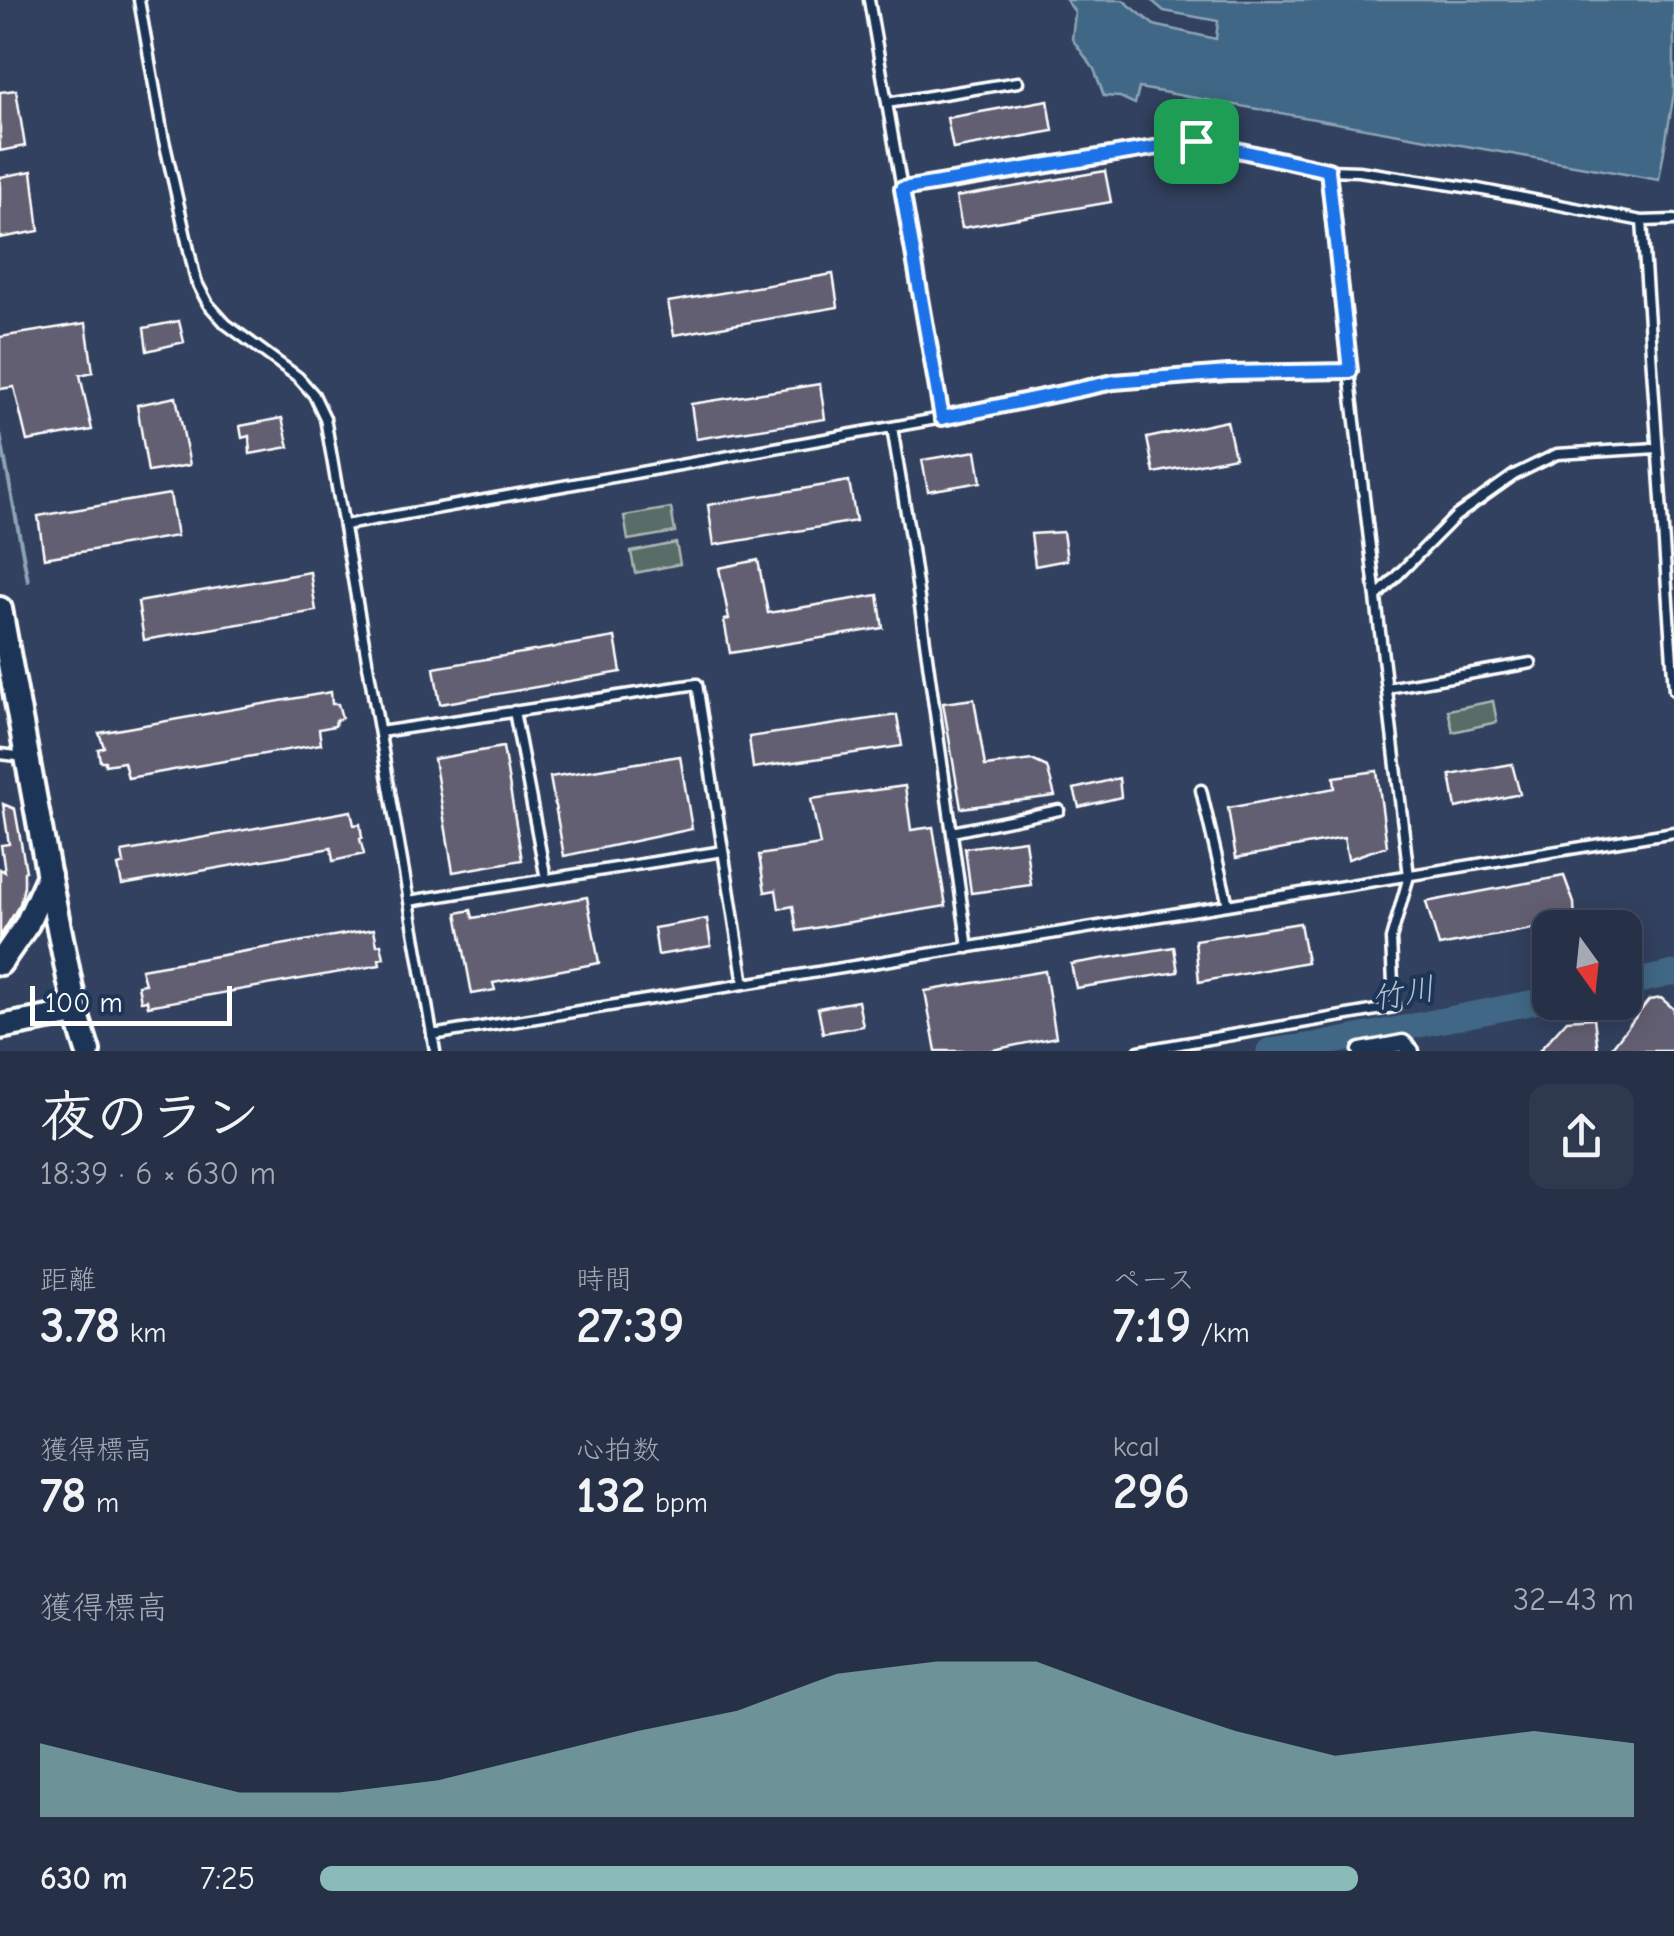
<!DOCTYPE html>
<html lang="ja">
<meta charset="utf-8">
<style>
:root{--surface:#263147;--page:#2e394e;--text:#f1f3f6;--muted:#a4a9b4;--line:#424c60;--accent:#8bbbb9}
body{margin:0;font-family:"Comic Neue","Klee One",sans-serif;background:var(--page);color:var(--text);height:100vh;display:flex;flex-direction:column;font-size:38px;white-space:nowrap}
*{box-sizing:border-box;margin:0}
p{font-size:32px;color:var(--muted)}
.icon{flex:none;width:55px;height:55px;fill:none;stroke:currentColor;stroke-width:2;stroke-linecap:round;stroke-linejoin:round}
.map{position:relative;height:1051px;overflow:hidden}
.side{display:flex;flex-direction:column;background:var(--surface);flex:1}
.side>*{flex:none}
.needle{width:65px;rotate:165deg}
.tools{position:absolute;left:1532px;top:910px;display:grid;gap:20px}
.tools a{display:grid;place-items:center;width:110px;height:110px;border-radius:20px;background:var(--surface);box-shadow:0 5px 25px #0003,0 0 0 2px var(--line);font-size:50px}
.scale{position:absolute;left:30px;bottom:25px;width:202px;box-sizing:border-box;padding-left:10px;border:5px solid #fff;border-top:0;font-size:28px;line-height:35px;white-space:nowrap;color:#fff;-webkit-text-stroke:8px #1d3557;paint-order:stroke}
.pin{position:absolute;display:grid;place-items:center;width:85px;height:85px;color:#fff;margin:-42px;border-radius:20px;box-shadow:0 5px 15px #0006}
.round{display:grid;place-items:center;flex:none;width:105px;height:105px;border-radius:20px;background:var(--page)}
.headline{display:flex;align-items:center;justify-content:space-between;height:170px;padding:0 40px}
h1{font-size:55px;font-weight:700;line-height:75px}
.stats{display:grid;grid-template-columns:repeat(3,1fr);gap:15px;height:170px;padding:10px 40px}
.stats div{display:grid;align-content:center}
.stats b{font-size:50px;font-weight:700}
.stats small{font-size:28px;font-weight:400}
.stats p{font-size:28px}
.chart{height:280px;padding:20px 40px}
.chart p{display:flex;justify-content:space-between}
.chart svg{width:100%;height:180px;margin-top:10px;fill:var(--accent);opacity:.7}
ul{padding:0 40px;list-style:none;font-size:32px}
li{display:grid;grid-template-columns:160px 120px 1fr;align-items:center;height:75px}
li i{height:25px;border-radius:12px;background:var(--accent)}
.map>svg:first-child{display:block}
.green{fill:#586c67;stroke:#acb6b3;stroke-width:2.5}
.water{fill:#3f6886;stroke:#8ca4b6;stroke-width:2.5}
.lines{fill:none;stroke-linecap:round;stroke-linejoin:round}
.stream{stroke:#8ca4b6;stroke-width:4}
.river{stroke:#3f6886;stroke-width:25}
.building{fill:#635e72;stroke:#fff;stroke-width:2.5}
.service-casing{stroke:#fff;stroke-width:15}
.minor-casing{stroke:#fff;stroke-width:21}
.primary-casing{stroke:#fff;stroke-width:30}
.trunk-casing{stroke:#fff;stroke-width:30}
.service{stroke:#1d3557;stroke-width:8}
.minor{stroke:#1d3557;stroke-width:14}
.primary{stroke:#1d3557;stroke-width:22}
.trunk{stroke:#1d3557;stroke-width:22}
.route-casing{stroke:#fff;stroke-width:20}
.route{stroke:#1a73e8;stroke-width:12}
.labels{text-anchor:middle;stroke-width:8;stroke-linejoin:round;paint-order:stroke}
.water-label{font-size:32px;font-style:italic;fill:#b2c3cf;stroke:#1d3557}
</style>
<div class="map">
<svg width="1674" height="1051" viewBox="0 0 1674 1051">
<rect width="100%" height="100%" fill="#32415f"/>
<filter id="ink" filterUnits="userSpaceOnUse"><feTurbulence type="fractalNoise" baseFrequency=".01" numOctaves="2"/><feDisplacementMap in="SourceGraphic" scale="20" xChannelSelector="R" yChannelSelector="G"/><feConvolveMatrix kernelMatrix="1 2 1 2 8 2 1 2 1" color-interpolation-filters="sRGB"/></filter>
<g filter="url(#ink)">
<!-- green -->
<path class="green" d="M671,508L675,532L628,540L624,516Z
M676,543L680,564L635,573L631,552Z
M1493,701L1497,722L1453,732L1448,710Z"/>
<!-- water -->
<path class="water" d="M1066,0H1123L1154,25L1216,39L1218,21L1164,11L1151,0H1674V93L1659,180L1139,88L1135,104L1120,97L1104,96L1094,69L1072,39L1075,12Z"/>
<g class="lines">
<!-- stream -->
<path class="stream" d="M0,434L28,581"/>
<!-- river -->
<path class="river" d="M1625,984L1674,973
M1269,1051L1323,1044L1550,999"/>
</g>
<!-- building -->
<path class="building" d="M16,90L25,146L0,151V92Z
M1048,100L1053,131L953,149L947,118Z
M32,171L39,231L0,238V177Z
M1105,171L1111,202L962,228L956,197Z
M833,274L838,307L674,335L668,302Z
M179,321L184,342L147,351L144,328Z
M86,323L93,372L80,375L92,430L27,441L14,387L0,389V337Z
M820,384L825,419L696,439L691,404Z
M176,397L190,465L148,472L137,405Z
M282,418L289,447L250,454L249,436L242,438L240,426Z
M1227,421L1235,457L1154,473L1147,438Z
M976,451L981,482L928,491L922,460Z
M849,481L856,521L714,545L708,505Z
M170,494L177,536L44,558L38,516Z
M1063,532L1067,560L1035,566L1031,534Z
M758,560L768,613L878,595L883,628L730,653L724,620L729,619L719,568Z
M310,572L316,611L144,640L138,602Z
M615,637L621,672L440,704L434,668Z
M331,692L332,704H338L342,718L336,720L335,726L319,729L321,744L128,778L124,762L105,765V761H100L98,749L104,747L99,733Z
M974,699L985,766L1032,760L1047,767L1055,796L961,808L943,703Z
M897,715L902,746L753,768L749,737Z
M503,747L522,860L453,872L434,759Z
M680,756L692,829L564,856L550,777Z
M1512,764L1520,794L1456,808L1450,775Z
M1377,771L1387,846L1348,859L1344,838L1236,858L1228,808L1335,788L1334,777Z
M1119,778L1121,797L1079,807L1074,789Z
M905,786L911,830L933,827L946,906L797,931L793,906L779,909L776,890L765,892L759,855L820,845L811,799Z
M3,804L15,809L26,871L24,872V886L20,904L0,937V869L5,872L1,845L9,844Z
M351,811L354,825L360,824L362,838L360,839L364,854L333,861L331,848L122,885L118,866L124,864L122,852Z
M1025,840L1031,885L971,893L965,848Z
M1564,876L1574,903L1575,921L1439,946L1426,902Z
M587,897L599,963L493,983L495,990L472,994L457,913L471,910L473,918Z
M707,919L711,946L658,955L654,928Z
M1300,923L1307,962L1199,982L1195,940Z
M374,929L377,945L381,944L384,958L379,959L380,965L148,1006L147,1000L141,1001L138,985L145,984L141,969Z
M1174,947L1178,972L1076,988L1071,964Z
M1045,971L1056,1037L988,1051H936L925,991Z
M1661,998L1674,1009V1051H1609L1649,1000Z
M858,1001L863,1026L823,1033L818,1008Z
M1594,1018L1598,1051H1539L1567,1020Z"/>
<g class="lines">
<!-- service casing -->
<g class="service-casing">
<path id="service" d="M139,0L163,136L196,281L208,304L226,324L298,377L314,395L325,418L435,1051
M869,0L942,418
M887,103L1018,82
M1327,170L1359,171L1478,189L1642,221L1674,220
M1642,221L1674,690
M892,427L912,549L968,948
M345,525L942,418L1114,382L1228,373L1349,371L1327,170L1196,141L902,189
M1376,597L1456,516L1514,475L1557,454L1657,448
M1387,688L1531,663
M514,711L546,879
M380,732L697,684L744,984
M0,754L25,757
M1201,790L1228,905
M952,832L1059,810
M409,901L723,851
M432,1035L1674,832
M1139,1051L1394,1007L1391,939L1409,876L1349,371"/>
</g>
<!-- minor casing -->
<g class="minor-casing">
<path id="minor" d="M1361,1051L1403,1043L1411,1051"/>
</g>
<!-- primary casing -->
<g class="primary-casing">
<path id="primary" d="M0,963L27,924L49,875
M0,1027L76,1013"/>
</g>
<!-- trunk casing -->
<g class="trunk-casing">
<path id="trunk" d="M0,609L51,888L76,1013L88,1051"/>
</g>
<!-- service -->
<use href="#service" class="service"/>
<!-- minor -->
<use href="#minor" class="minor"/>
<!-- primary -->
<use href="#primary" class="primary"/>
<!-- trunk -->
<use href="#trunk" class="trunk"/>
</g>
</g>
<g class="lines" filter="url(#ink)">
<!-- route casing -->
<g class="route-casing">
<path id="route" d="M1196,141L1328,170L1350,371L1228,373L1114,382L942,418L902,189Z"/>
</g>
<!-- route -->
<use href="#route" class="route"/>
</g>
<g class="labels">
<!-- water labels -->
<g class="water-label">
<text transform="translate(1403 993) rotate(-10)" y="11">竹川</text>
</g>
</g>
</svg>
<div class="tools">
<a><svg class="needle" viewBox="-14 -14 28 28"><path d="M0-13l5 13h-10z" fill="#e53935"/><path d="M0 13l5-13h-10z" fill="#a4a9b4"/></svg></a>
</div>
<div class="scale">100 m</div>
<div class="pin" style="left:1196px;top:141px;background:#1e9e55"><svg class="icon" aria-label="arrive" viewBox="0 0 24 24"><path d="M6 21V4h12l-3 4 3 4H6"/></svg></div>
</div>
<section class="side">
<div class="headline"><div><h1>夜のラン</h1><p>18:39 · 6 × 630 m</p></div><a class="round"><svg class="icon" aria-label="share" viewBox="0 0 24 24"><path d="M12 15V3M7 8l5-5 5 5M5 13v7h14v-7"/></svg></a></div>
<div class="stats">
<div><p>距離</p><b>3.78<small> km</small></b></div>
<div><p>時間</p><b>27:39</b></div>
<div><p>ペース</p><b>7:19<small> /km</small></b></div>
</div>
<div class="stats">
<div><p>獲得標高</p><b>78<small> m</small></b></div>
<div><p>心拍数</p><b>132<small> bpm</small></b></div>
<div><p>kcal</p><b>296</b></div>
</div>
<div class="chart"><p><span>獲得標高</span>32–43 m</p>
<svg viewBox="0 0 160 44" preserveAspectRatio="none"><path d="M0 44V26L10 32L20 38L30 38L40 35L50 29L60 23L70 18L80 9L90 6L100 6L110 15L120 23L130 29L140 26L150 23L160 26V44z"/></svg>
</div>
<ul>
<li><b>630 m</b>7:25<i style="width:79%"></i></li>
</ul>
</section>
